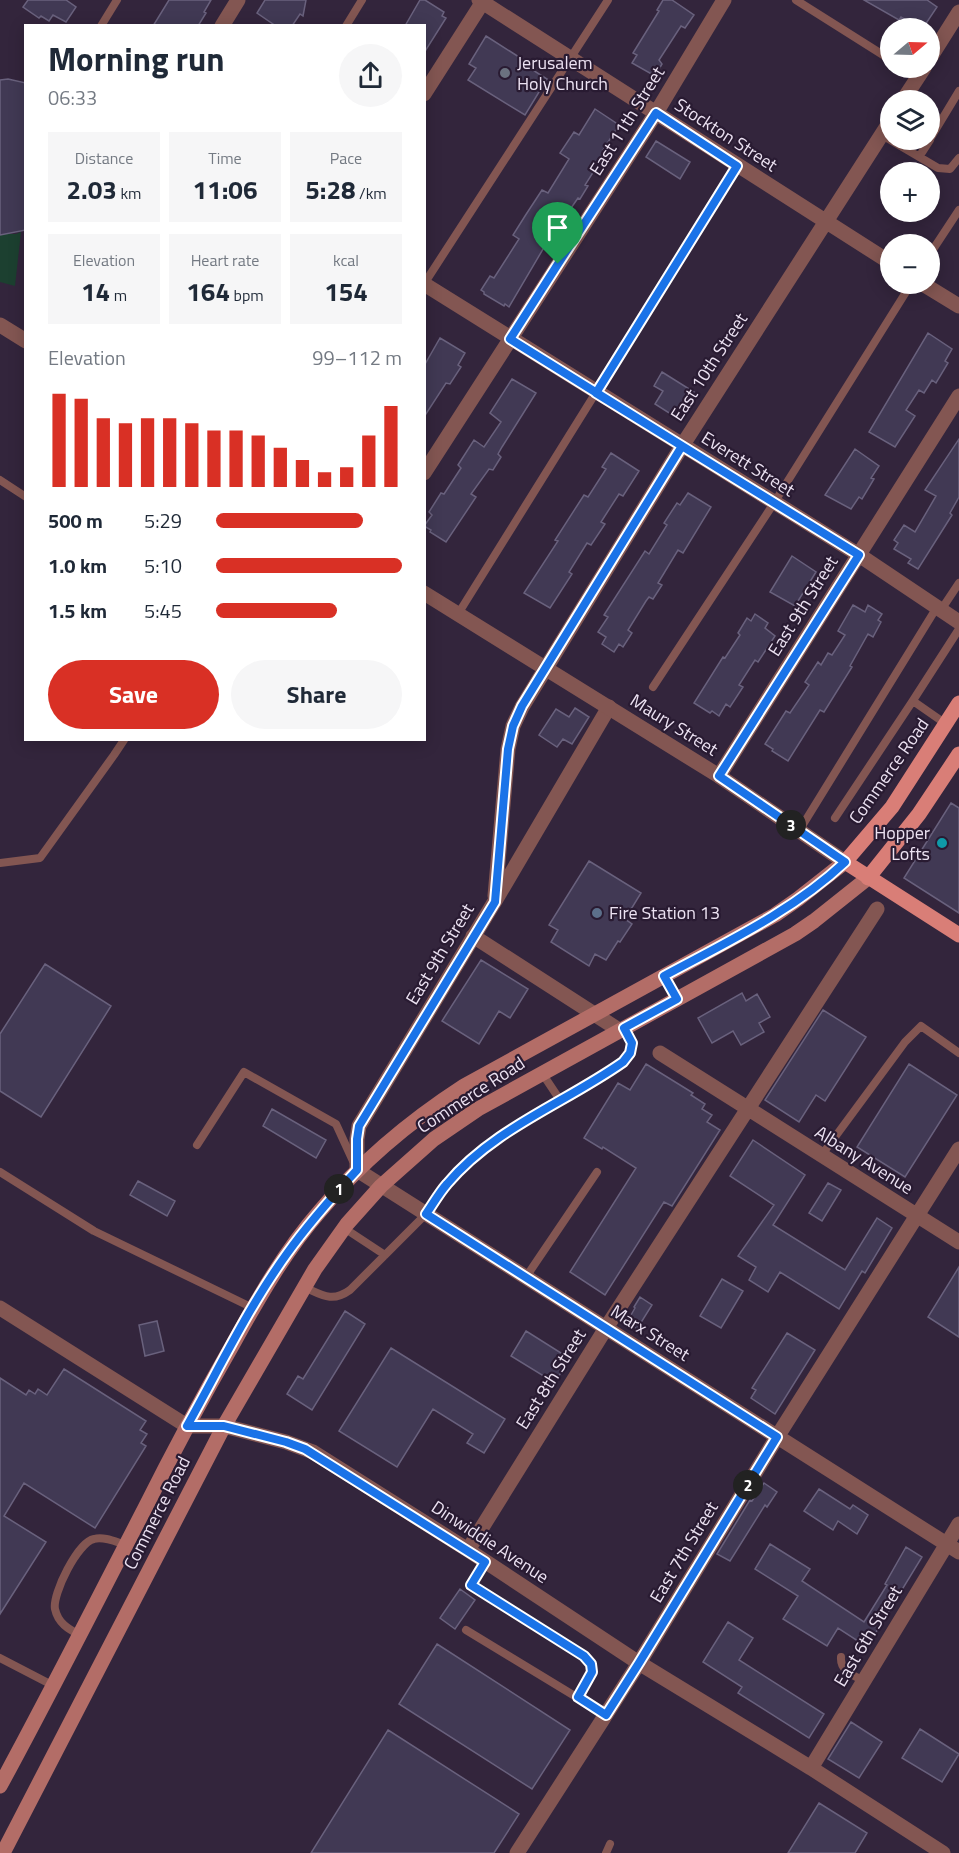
<!DOCTYPE html>
<meta charset="utf-8">
<style>
:root{--surface:#fff;--page:#f6f6f7;--text:#1f2937;--muted:#747a83;--accent:#d93025}
body{margin:0;font-family:"Titillium Web",sans-serif;background:var(--page);color:var(--text);height:100vh;display:flex;flex-direction:column;font-size:22px;white-space:nowrap}
*{box-sizing:border-box;margin:0}
p{font-size:20px;color:var(--muted)}
.icon{flex:none;width:33px;height:33px;fill:none;stroke:currentColor;stroke-width:2;stroke-linecap:round;stroke-linejoin:round}
.map{position:relative;flex:1;overflow:hidden}
.details{position:absolute;left:24px;top:24px;width:402px;height:717px;display:flex;flex-direction:column;background:var(--surface);border-radius:0px;box-shadow:0 3px 15px #0003}
.details>*{flex:none}
.needle{width:39px;rotate:71deg}
.fabs{position:absolute;left:880px;top:18px;display:grid;gap:12px}
.fabs a{display:grid;place-items:center;width:60px;height:60px;border-radius:50%;background:var(--surface);box-shadow:0 3px 15px #0003;font-size:30px}
.pin{position:absolute;display:grid;place-items:center;width:51px;height:51px;color:#fff;margin:-62px -26px;border-radius:50% 50% 50% 0;rotate:-45deg;box-shadow:0 0 6px #0007}
.pin .icon{rotate:45deg}
.km{position:absolute;width:30px;height:30px;margin:-15px;border-radius:50%;background:#222;color:#fff;font-size:16px;line-height:30px;text-align:center}
.round{display:grid;place-items:center;flex:none;width:63px;height:63px;border-radius:32px;background:var(--page)}
.summary{display:flex;align-items:center;justify-content:space-between;height:102px;padding:0 24px}
h1{font-size:33px;font-weight:700;line-height:45px}
.stats{display:grid;grid-template-columns:repeat(3,1fr);gap:9px;height:102px;padding:6px 24px}
.stats div{display:grid;align-content:center;border-radius:0px;background:var(--page);text-align:center}
.stats b{font-size:26px;font-weight:700}
.stats small{font-size:16px;font-weight:400}
.stats p{font-size:16px}
.chart{height:168px;padding:12px 24px}
.chart p{display:flex;justify-content:space-between}
.chart svg{width:100%;height:108px;margin-top:6px;stroke:var(--accent);stroke-width:6}
.action{display:flex;gap:12px;margin-top:auto;padding:12px 24px}
.action a{flex:1;height:69px;border-radius:36px;background:var(--accent);color:#fff;font-size:24px;font-weight:700;line-height:69px;text-align:center}
.action a+a{background:var(--page);color:var(--text)}
ul{padding:0 24px;list-style:none;font-size:20px}
li{display:grid;grid-template-columns:96px 72px 1fr;align-items:center;height:45px}
li i{height:15px;border-radius:8px;background:var(--accent)}
.map>svg:first-child{display:block}
.green{fill:#1c4030}
.building{fill:#413954;stroke:#69617d;stroke-width:1.5}
.lines{fill:none;stroke-linecap:round;stroke-linejoin:round}
.service{stroke:#835652;stroke-width:8}
.minor{stroke:#835652;stroke-width:15}
.tertiary{stroke:#835652;stroke-width:15}
.secondary{stroke:#b36d67;stroke-width:15}
.primary{stroke:#d97e77;stroke-width:15}
.route-casing{stroke:#fff;stroke-width:12}
.route{stroke:#1a73e8;stroke-width:8}
.worship-dot{fill:#6b7280;stroke:#291b32;stroke-width:2}
.culture-dot{fill:#0f9aa8;stroke:#291b32;stroke-width:2}
.service-dot{fill:#5c6f8a;stroke:#291b32;stroke-width:2}
.labels{text-anchor:middle;stroke-width:4.5;stroke-linejoin:round;paint-order:stroke}
.poi-label{font-size:18px;fill:#ece2f2;stroke:#291b32;text-anchor:start}
.street-label{font-size:18px;fill:#ece2f2;stroke:#291b32}
</style>
<div class="map">
<svg width="959" height="1853" viewBox="0 0 959 1853">
<rect width="100%" height="100%" fill="#33253c"/>
<!-- green -->
<path class="green" d="M21,232L15,286L0,282V234H16Z"/>
<!-- building -->
<path class="building" d="M28,0H66L76,7L66,22L53,15L49,21L41,16L39,18L23,7Z
M169,0H211L204,12L206,13L198,26H153Z
M265,0H306L303,16L300,14L292,26H276L257,13Z
M420,0H425L444,12L442,16L446,18L424,53V26H405Z
M663,0H672L694,15L685,28L681,26L659,60L662,64L655,76L632,63L637,55L633,53L659,11L657,10Z
M864,0H927L937,7L923,28H919L901,17L899,20Z
M486,36L530,64L528,67L547,79L525,115L468,80L476,68L469,64Z
M8,79L26,83V230L0,235V80Z
M595,109L619,125L603,150L606,152L585,185L588,186L580,199L578,198L546,244L509,307L505,304L504,306L484,294V292L481,290L490,276L494,278L519,239L513,235L525,216L542,190L548,193L569,159L560,153L574,132L579,135Z
M656,141L690,162L680,179L646,157Z
M928,333L952,349L945,361L948,363L936,383L932,380L924,393L919,390L906,410L915,416L895,447L869,432Z
M440,338L465,353L458,365L461,367L450,384L446,383L424,417V366Z
M662,372L694,392L677,418L655,404L663,391L654,386Z
M512,379L536,393L502,447L498,454L501,457L493,470L489,469L471,494L476,497L446,542L430,532L431,530L424,526L432,515L429,512L441,493L444,494L461,468L458,465L474,440L484,447L501,422L490,413Z
M959,439V497L950,513L952,515L918,569L908,563L911,559L894,549L898,543L894,540L904,525L915,532L936,496L925,490Z
M855,449L879,466L871,478L874,479L862,499L859,497L851,509L825,495Z
M611,453L639,471L623,496L619,494L601,522L605,524L591,545L587,543L569,572L572,574L550,608L524,593L558,541L555,540L584,495L588,497L606,469L602,467Z
M688,493L711,507L683,553L678,550L658,583L662,585L653,599L649,597L646,601L628,630L632,633L623,647L619,644L614,652L602,644L606,637L598,632L608,617L604,615L645,551L649,554L667,525L664,523L677,503L680,505Z
M792,556L816,572L795,606L770,592Z
M853,605L865,612L868,605L882,614L878,620L881,622L873,637L868,634L850,666L852,667L824,712L820,710L788,761L772,751L773,749L765,744L786,711L790,713L809,685L805,682L818,662L821,665L828,653L832,655L845,635L838,631Z
M755,614L768,623L765,628L775,636L758,662L755,660L739,685L743,687L730,707L726,704L719,716L712,711L710,713L694,703L723,657L725,658L740,635L738,633L747,618L751,621Z
M575,708L589,717L572,744L563,739L557,747L539,735L556,709L569,717Z
M951,803L959,808V913L904,878Z
M589,861L641,893L625,919L632,924L620,942L618,941L606,960L595,954L589,966L551,942L558,930L549,925Z
M481,960L528,989L510,1018L499,1011L479,1044L442,1021Z
M45,964L111,1006L41,1117L0,1091V1034Z
M742,993L746,1001L757,994L770,1017L759,1023L764,1032L741,1045L733,1031L712,1043L698,1018Z
M823,1010L866,1037L825,1101L816,1095L799,1122L765,1100Z
M646,1064L693,1093L691,1095L705,1104L702,1109L712,1115L707,1122L720,1130L672,1206L664,1202L605,1295L570,1272L636,1168L603,1147L602,1149L584,1138L618,1083L630,1090Z
M909,1064L957,1095L905,1177L857,1147Z
M272,1109L326,1140L316,1158L263,1126Z
M753,1140L805,1175L773,1225L845,1270L877,1218L892,1228L865,1273L862,1271L839,1309L780,1272L768,1292L749,1280L756,1267L738,1256L774,1205L730,1176Z
M138,1181L175,1201L167,1216L130,1195Z
M828,1183L841,1190L822,1221L809,1213Z
M959,1267V1337L928,1317Z
M722,1279L743,1291L721,1328L700,1316Z
M640,1297L652,1305L637,1329L627,1322L635,1308L634,1307Z
M345,1311L365,1324L312,1410L287,1394L298,1376L303,1379Z
M157,1321L164,1351L145,1356L139,1325Z
M526,1331L569,1358L555,1383L511,1356Z
M787,1333L815,1350L775,1414L751,1398L756,1390L752,1388Z
M391,1348L505,1419L484,1453L467,1443L473,1434L433,1409L397,1467L339,1431Z
M64,1369L146,1421L140,1430L147,1434L141,1443L146,1446L95,1528L24,1483L4,1516L46,1542L0,1614V1378L26,1395L29,1390L35,1394L38,1389L47,1395Z
M764,1483L777,1492L767,1507L765,1505L730,1561L717,1554L750,1500L752,1501Z
M819,1489L850,1509L853,1505L868,1515L857,1534L838,1521L833,1530L804,1511Z
M770,1544L810,1569L802,1581L864,1622L887,1585L885,1584L906,1547L922,1557L867,1647L838,1628L827,1646L783,1619L798,1596L755,1569Z
M460,1589L475,1600L455,1629L440,1618Z
M728,1622L753,1638L739,1660L824,1714L809,1738L738,1693L742,1687L703,1662Z
M437,1644L570,1730L532,1789L399,1704Z
M851,1722L882,1742L859,1778L828,1759Z
M920,1729L959,1754L942,1782L902,1758Z
M388,1730L519,1814L494,1853H311Z
M819,1803L867,1833L855,1853H788Z"/>
<g class="lines">
<!-- service -->
<path class="service" d="M796,0L891,60
M101,26L117,0
M346,26L362,0
M904,68L918,77
M882,135L938,168L950,169L959,158
M930,139L959,91
M919,157L930,140
M930,254L959,210
M424,284L608,0
M0,480L26,497
M941,610L959,583
M458,614L737,166
M653,687L774,503L911,284
M913,701L946,724
M835,818L912,702L959,629
M799,831L937,607
M0,863L40,858L114,755L124,740
M664,976L677,999
M542,1073L560,1100
M197,1145L244,1072L336,1124L353,1161
M821,1156L905,1042L921,1026L959,1053
M0,1172L94,1231L253,1308
M344,1228L385,1255
M526,1277L597,1172
M304,1287C322,1295 332,1303 350,1290L426,1214L446,1184L468,1163L516,1125L623,1062L630,1053L632,1043L624,1028
M485,1561L471,1585L584,1656L591,1664L592,1672L578,1697
M466,1630L606,1715
M80,1635C68,1629 58,1623 55,1609C52,1594 78,1542 94,1539C104,1536 116,1542 126,1545
M841,1657C840,1671 853,1675 864,1681
M0,1658L54,1686
M606,1853L610,1844"/>
<!-- minor -->
<path class="minor" d="M479,0L891,263
M222,26L238,0
M930,58L959,12
M424,94L484,0
M903,100L924,68
M424,284L859,555L959,622
M923,284L959,306
M424,473L656,113L724,0
M609,707L495,901L359,1126L357,1139V1170L959,1552
M719,776L959,396
M495,896L508,749L513,726L522,707L682,446L891,120
M473,936L619,1030
M660,1053L959,1242
M0,1308L187,1426H224L286,1442L313,1452L468,1550L639,1663L811,1768L943,1853
M468,1550L606,1328L877,909
M811,1768L959,1524
M517,1853L639,1663L777,1437L959,1149"/>
<!-- tertiary -->
<path class="tertiary" d="M0,325L26,341
M424,593L719,776L845,862"/>
<!-- secondary -->
<path class="secondary" d="M0,1786C50,1694 97,1601 145,1508C173,1452 202,1398 233,1344C259,1297 285,1251 320,1211C361,1162 410,1121 464,1086L775,915L798,899L845,862
M3,1853L224,1426L315,1269L347,1224L381,1186L434,1139L478,1109L795,934L814,921L868,878"/>
<!-- primary -->
<path class="primary" d="M959,703L892,807L845,862L959,935
M868,878L919,814L959,754"/>
</g>
<g class="lines">
<!-- route casing -->
<g class="route-casing">
<path id="route" d="M558,264L510,339L682,446L522,706L513,726L508,749L495,902L359,1126L357,1139V1170C332,1197 308,1224 286,1255C248,1308 219,1369 187,1426H224L286,1442L305,1449L485,1562L471,1585L584,1656L591,1664L592,1672L578,1697L606,1715L639,1663L777,1437L426,1214C433,1204 439,1193 447,1184C494,1128 565,1103 623,1062L630,1053L632,1043L624,1028L677,999L664,976C727,942 793,911 845,862L719,776L859,555L596,393L737,166L656,113L558,264"/>
</g>
<!-- route -->
<use href="#route" class="route"/>
</g>
<!-- markers -->
<circle class="worship-dot" cx="505" cy="73" r="6"/>
<circle class="culture-dot" cx="942" cy="843" r="6"/>
<circle class="service-dot" cx="597" cy="913" r="6"/>
<g class="labels">
<!-- poi labels -->
<g class="poi-label">
<text x="517" y="69">Jerusalem<tspan x="517" dy="21">Holy Church</tspan></text>
<text x="930" y="839" text-anchor="end">Hopper<tspan x="930" dy="21">Lofts</tspan></text>
<text x="609" y="919">Fire Station 13</text>
</g>
<!-- street labels -->
<g class="street-label">
<text transform="translate(627 121) rotate(-58)" y="6">East 11th Street</text>
<text transform="translate(726 135) rotate(33)" y="6">Stockton Street</text>
<text transform="translate(709 367) rotate(-57)" y="6">East 10th Street</text>
<text transform="translate(748 464) rotate(32)" y="6">Everett Street</text>
<text transform="translate(803 606) rotate(-58)" y="6">East 9th Street</text>
<text transform="translate(674 725) rotate(32)" y="6">Maury Street</text>
<text transform="translate(889 771) rotate(-55)" y="6">Commerce Road</text>
<text transform="translate(440 954) rotate(-59)" y="6">East 9th Street</text>
<text transform="translate(471 1095) rotate(-33)" y="6">Commerce Road</text>
<text transform="translate(864 1160) rotate(32)" y="6">Albany Avenue</text>
<text transform="translate(650 1333) rotate(32)" y="6">Marx Street</text>
<text transform="translate(551 1379) rotate(-58)" y="6">East 8th Street</text>
<text transform="translate(157 1513) rotate(-63)" y="6">Commerce Road</text>
<text transform="translate(490 1542) rotate(33)" y="6">Dinwiddie Avenue</text>
<text transform="translate(684 1552) rotate(-59)" y="6">East 7th Street</text>
<text transform="translate(868 1636) rotate(-59)" y="6">East 6th Street</text>
</g>
</g>
</svg>
<div class="fabs">
<a><svg class="needle" viewBox="-14 -14 28 28"><path d="M0-13l5 13h-10z" fill="#e53935"/><path d="M0 13l5-13h-10z" fill="#747a83"/></svg></a>
<a><svg class="icon" aria-label="layers" viewBox="0 0 24 24"><path d="M12 4l9 5-9 5-9-5zM3 14l9 5 9-5"/></svg></a>
<a>+</a>
<a>−</a>
</div>
<div class="pin" style="left:558px;top:264px;background:#1e9e55"><svg class="icon" aria-label="arrive" viewBox="0 0 24 24"><path d="M6 21V4h12l-3 4 3 4H6"/></svg></div>
<b class="km" style="left:339px;top:1189px">1</b>
<b class="km" style="left:748px;top:1485px">2</b>
<b class="km" style="left:791px;top:825px">3</b>
<section class="details">
<div class="summary"><div><h1>Morning run</h1><p>06:33</p></div><a class="round"><svg class="icon" aria-label="share" viewBox="0 0 24 24"><path d="M12 15V3M7 8l5-5 5 5M5 13v7h14v-7"/></svg></a></div>
<div class="stats">
<div><p>Distance</p><b>2.03<small> km</small></b></div>
<div><p>Time</p><b>11:06</b></div>
<div><p>Pace</p><b>5:28<small> /km</small></b></div>
</div>
<div class="stats">
<div><p>Elevation</p><b>14<small> m</small></b></div>
<div><p>Heart rate</p><b>164<small> bpm</small></b></div>
<div><p>kcal</p><b>154</b></div>
</div>
<div class="chart"><p><span>Elevation</span>99–112 m</p>
<svg viewBox="0 0 160 44" preserveAspectRatio="none"><path d="M5 44V6M15 44V8M25 44V16M35 44V18M45 44V16M55 44V16M65 44V18M75 44V21M85 44V21M95 44V23M105 44V28M115 44V33M125 44V38M135 44V36M145 44V23M155 44V11"/></svg>
</div>
<ul>
<li><b>500 m</b>5:29<i style="width:79%"></i></li>
<li><b>1.0 km</b>5:10<i style="width:100%"></i></li>
<li><b>1.5 km</b>5:45<i style="width:65%"></i></li>
</ul>
<div class="action"><a>Save</a><a>Share</a></div>
</section>
</div>
